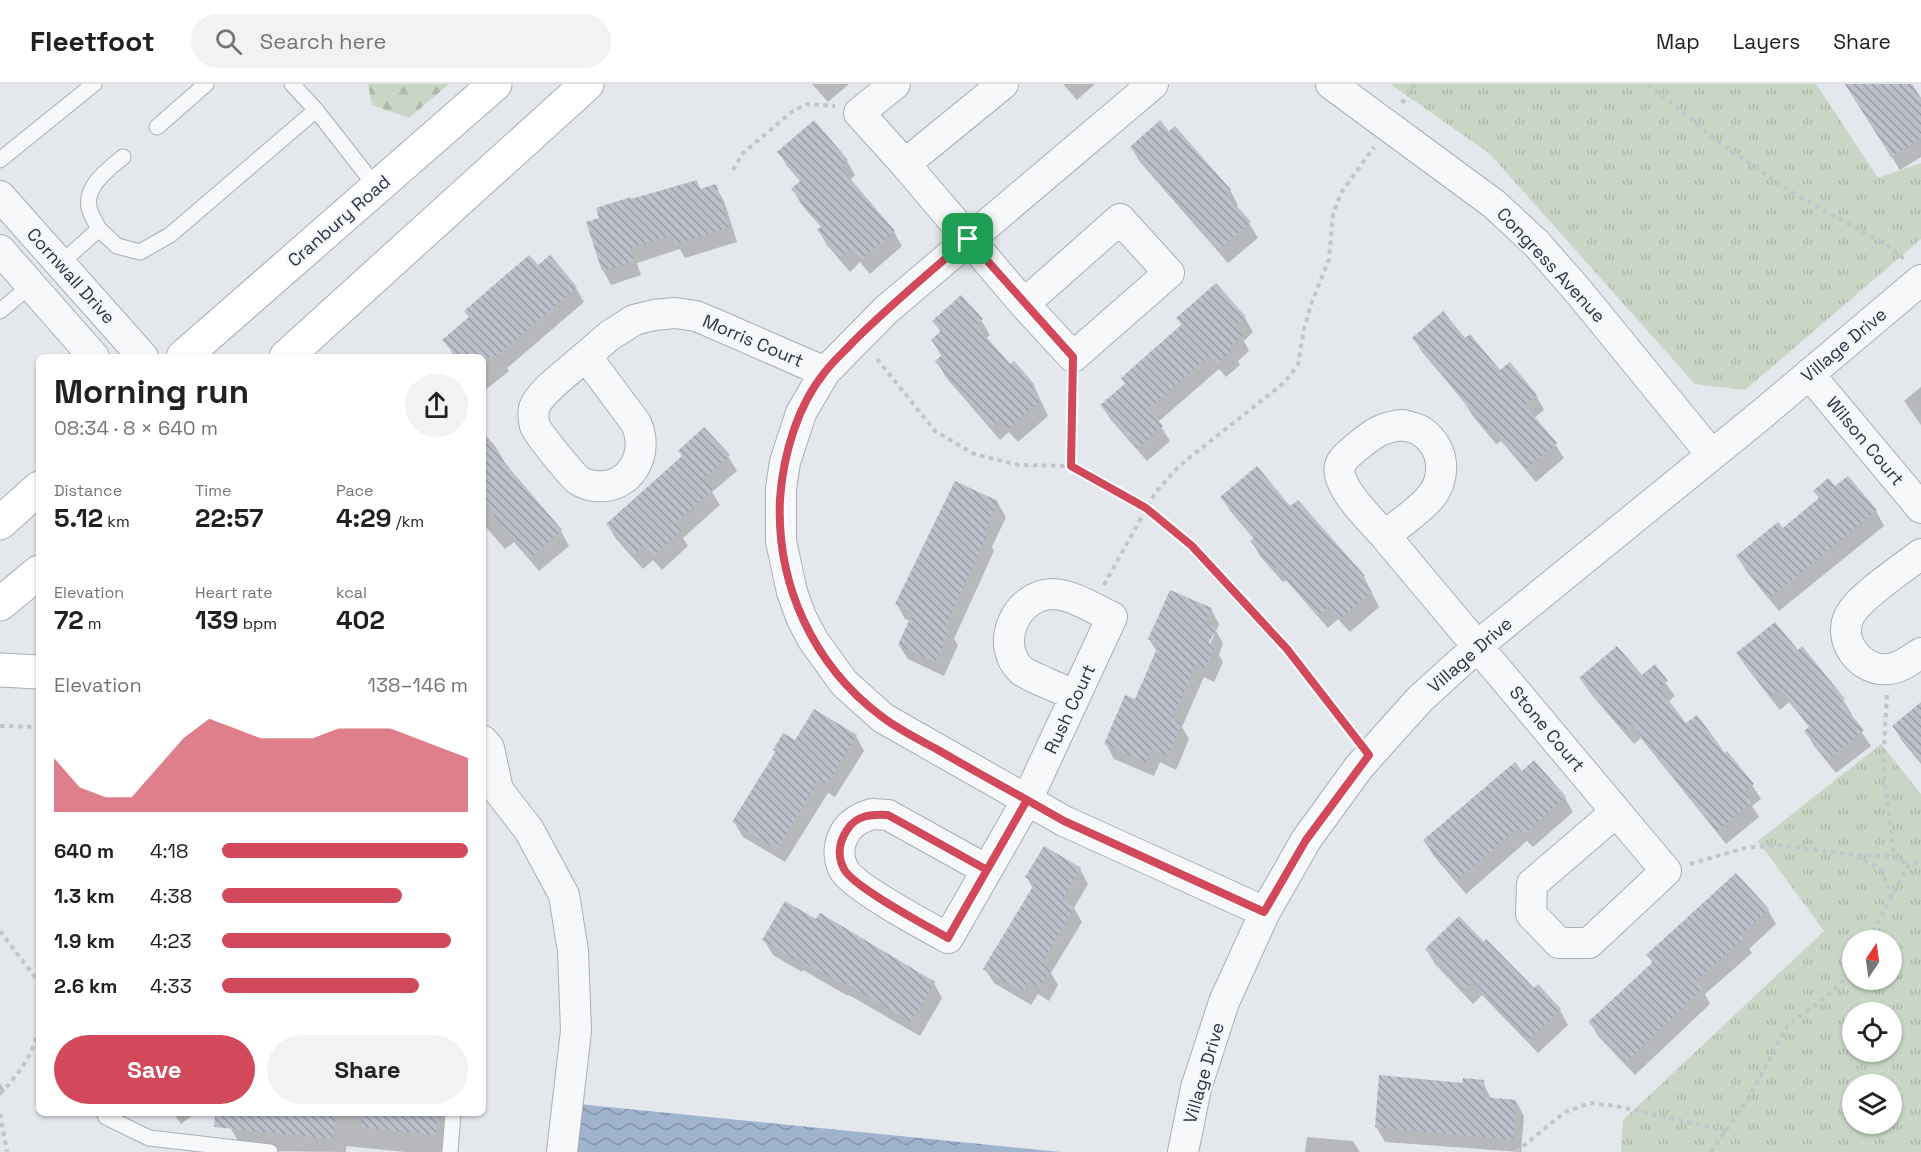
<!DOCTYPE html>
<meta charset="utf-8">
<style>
:root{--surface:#fff;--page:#f2f2f2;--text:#202124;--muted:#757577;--line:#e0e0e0;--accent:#d1495b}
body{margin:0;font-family:"Space Grotesk",sans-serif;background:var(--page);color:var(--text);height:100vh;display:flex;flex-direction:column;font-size:22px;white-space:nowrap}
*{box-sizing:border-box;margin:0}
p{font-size:20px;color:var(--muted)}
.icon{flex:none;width:33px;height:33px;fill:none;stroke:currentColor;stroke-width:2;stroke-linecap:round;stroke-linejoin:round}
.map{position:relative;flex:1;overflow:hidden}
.drawer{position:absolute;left:36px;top:270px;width:450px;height:762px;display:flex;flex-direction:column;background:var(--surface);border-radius:9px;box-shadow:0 2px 4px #0004}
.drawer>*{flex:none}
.needle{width:39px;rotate:13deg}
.tools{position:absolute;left:1842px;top:846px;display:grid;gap:12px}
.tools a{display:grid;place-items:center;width:60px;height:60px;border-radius:50%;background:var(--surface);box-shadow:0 2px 4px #0004;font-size:30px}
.pin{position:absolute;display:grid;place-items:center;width:51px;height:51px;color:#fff;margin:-26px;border-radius:12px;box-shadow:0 3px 9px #0006}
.round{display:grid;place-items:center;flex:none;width:63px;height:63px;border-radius:32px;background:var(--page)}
.headline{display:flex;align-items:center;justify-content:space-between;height:102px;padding:0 18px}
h1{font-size:33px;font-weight:600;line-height:45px}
.figures{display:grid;grid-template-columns:repeat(3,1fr);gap:9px;height:102px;padding:6px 18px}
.figures div{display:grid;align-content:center}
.figures b{font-size:26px;font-weight:600}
.figures small{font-size:16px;font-weight:400}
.figures p{font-size:16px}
.chart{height:168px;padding:12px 18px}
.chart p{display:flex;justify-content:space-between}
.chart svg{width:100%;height:108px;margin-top:6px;fill:var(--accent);opacity:.7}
.button{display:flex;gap:12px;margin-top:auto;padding:12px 18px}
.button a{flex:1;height:69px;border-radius:36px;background:var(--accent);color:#fff;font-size:24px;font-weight:600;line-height:69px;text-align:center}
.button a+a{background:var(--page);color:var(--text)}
ul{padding:0 18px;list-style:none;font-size:20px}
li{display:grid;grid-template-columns:96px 72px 1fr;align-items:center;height:45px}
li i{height:15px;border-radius:8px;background:var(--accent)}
header{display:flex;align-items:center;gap:36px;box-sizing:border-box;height:84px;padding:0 30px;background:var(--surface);border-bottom:2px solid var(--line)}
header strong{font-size:28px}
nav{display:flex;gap:33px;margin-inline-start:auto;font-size:21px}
.search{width:420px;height:54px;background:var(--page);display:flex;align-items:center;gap:15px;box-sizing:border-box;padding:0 21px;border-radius:33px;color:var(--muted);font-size:22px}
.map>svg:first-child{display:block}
.forest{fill:url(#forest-firs)}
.park{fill:url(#park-tufts);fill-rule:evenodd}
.water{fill:url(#water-waves)}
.shadow{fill:#0003;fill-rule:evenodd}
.building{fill:url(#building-back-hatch)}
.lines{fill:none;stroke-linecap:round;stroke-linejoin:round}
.lane-casing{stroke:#a9aeb7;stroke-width:17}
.street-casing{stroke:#a9aeb7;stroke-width:32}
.secondary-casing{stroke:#a9aeb7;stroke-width:35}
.path{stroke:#c2c5cb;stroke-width:4;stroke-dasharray:4.5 4.5;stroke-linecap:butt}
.lane{stroke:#f7f8fa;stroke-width:15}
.street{stroke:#f7f8fa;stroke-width:30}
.secondary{stroke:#fff;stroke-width:33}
.route-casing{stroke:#fff;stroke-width:12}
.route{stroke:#d1495b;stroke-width:8}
.labels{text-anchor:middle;stroke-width:4.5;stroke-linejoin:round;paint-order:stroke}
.street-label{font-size:18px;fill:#2b3445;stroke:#f4f6f9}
</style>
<header>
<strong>Fleetfoot</strong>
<div class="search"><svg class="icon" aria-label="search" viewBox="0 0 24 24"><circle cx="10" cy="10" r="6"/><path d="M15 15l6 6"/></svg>Search here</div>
<nav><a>Map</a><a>Layers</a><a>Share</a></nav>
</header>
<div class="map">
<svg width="1921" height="1068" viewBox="0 0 1921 1068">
<defs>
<pattern id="forest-firs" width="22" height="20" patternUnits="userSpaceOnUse" patternTransform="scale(1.5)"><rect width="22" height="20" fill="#c9d6c5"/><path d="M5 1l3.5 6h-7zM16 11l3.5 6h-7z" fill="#adb8ab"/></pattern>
<pattern id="park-tufts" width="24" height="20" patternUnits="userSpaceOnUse" patternTransform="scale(1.5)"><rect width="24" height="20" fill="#c9d6c5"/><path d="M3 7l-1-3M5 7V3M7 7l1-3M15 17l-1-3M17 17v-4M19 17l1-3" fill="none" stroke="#adb8ab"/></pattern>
<pattern id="water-waves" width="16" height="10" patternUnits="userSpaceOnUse" patternTransform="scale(1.5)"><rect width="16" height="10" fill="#9fb4cc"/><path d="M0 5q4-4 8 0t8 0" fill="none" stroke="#8293a7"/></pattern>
<pattern id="building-back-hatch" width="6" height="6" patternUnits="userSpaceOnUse" patternTransform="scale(1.5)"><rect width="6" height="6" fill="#bbc0ca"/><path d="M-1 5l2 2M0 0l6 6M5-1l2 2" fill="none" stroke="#989da6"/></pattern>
</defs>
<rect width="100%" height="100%" fill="#e4e7ec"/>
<!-- forest -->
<path class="forest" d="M368,0H449L409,34L372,21Z"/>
<!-- park -->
<path class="park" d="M1390,0H1816L1878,94L1921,79V155L1745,306L1695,300L1489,69Z
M1881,660L1921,710V1068H1621L1623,1036L1824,847L1758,757ZM1852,856H1892V896H1852ZM1852,928H1892V968H1852ZM1852,1000H1892V1040H1852Z"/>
<!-- water -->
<path class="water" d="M568,1019L1061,1068H562Z"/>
<!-- shadow -->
<path class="shadow" d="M812,0H849L828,18Z
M1063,0H1095L1077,16Z
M1845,0H1911L1921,16V73L1900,86Z
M814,38L847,77L855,91L850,96L894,148L902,162L870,190L860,178L850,188L827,161L819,147L822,144L801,120L793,105L801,98L787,82L779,68Z
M1131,63L1230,106L1238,121L1235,123L1249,139L1258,154L1228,179L1140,78Z
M696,97L702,107L715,102L724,117L737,158L685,174L680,165L637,179L641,191L611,201L603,186L601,135L631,117Z
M537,183L576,204L584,218L507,284L509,287L484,307L483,273H455L444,256Z
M1178,234H1245L1253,248L1244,257L1249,267L1238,277L1240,281L1226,293L1219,285L1158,338L1170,357L1147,377L1111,336L1102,322L1126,301L1123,294L1182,242Z
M981,236L990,251L985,255L1009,282L1034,302L1048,332L1018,358L1009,348L1000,356L945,292L937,277L942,273L932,256L941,249L934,237Z
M1414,254L1465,256L1500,288L1536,311L1544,326L1534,334L1555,360L1564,374L1536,398L1501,357L1496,360L1472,331L1465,319L1422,268Z
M1921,303V341L1904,317Z
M483,348L496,363L504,377L503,379L561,447L569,462L539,487L514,458L505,465L483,440Z
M728,372L737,387L712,408L720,421L683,454L688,462L662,486L653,476L643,485L616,455L608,441L683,373Z
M1848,394L1876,427L1884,442L1779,527L1746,487L1738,473L1783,446L1820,416L1815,407L1835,404Z
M1222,414L1290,424L1298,418L1364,493L1379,523L1350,548L1338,535L1328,544L1286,496L1283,498L1260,472L1252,457L1254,455L1231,428Z
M997,418L1006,433L992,463L994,467L954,555L958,561L944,592L908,575L899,561L910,537L905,535L897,520Z
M1211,525L1219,540L1216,547L1223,559L1219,571L1223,578L1214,598L1204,593L1182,643L1189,655L1176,686L1160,678L1154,692L1114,675L1106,660L1136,617L1157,568L1149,555ZM1212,549L1214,551L1207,567L1205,566Z
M1798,568L1843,616L1852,630L1850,631L1871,662L1836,689L1814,662L1806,647L1810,644L1789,618L1780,626L1747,584L1738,570Z
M1654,583L1675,612L1668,618L1686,641L1752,701L1761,715L1752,722L1759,733L1726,760L1641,654L1634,660L1590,609L1581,595L1642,593Z
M1921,622V680L1902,657L1894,642Z
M856,652L864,667L835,713L828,709L785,778L743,753L734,738L776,669L774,666L795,658Z
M1522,689L1565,714L1573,728L1533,763L1527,757L1466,810L1433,771L1425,757Z
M1080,785L1088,800L1074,824L1082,838L1051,889L1058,901L1049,917L1038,910L1031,921L994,899L985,885L1033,805L1027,793Z
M1768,826L1776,840L1749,865L1752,869L1705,910L1710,920L1635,991L1598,952L1590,938L1653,880L1648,872Z
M764,856L934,899L942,914L920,952L849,911L848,912L803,886L802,888L773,871Z
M1427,866L1534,906L1538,902L1560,926L1568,941L1538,969L1482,911L1473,920L1435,880Z
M1483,998L1491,1015L1516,1017L1524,1032L1521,1068L1385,1058L1376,1043L1464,1001Z
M0,999L5,1007L0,1012Z
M173,1029H196L181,1040Z
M232,1029H452L448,1068H405L346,1062V1068L244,1067L231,1045Z
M1307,1053L1353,1057L1360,1068H1305Z"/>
<!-- building -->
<path class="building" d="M1845,0H1912L1921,14V54L1891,73Z
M814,36L848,76L840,83L895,147L860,176L851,165L840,174L817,146L822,142L791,105L801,96L777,68Z
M1160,36L1169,47L1175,42L1231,106L1226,110L1251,138L1219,165L1130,63Z
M697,96L700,105L716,100L729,143L676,160L672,151L630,164L634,177L602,187L586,138L599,134L596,124L631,113V115Z
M529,171L538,181L550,171L577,203L495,273H457L442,256L469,233L464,227Z
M1216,199L1246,233L1235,243L1242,252L1230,263L1233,266L1217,280L1209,272L1148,325L1163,342L1138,364L1100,321L1126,299L1121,294L1182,240L1176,234Z
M961,211L983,235L976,241L1010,280L1014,277L1035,301L1031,305L1041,316L1009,344L1000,335L991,342L935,277L943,270L931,256L941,247L932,237Z
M1443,227L1465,254L1470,250L1500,286L1510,278L1537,311L1525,321L1557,359L1526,384L1491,343L1487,346L1462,316L1464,315L1412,254Z
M704,343L730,371L703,395L713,406L675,439L681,447L653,472L644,462L634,471L606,440L682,372L678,367Z
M483,353L562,446L530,474L493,430L494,428L483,415Z
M1257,382L1290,422L1298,416L1365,492L1361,496L1372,508L1340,535L1329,522L1318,531L1276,483L1274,485L1250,457L1255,453L1220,413Z
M1848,392L1877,426L1770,514L1736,472L1778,438L1783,444L1819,414L1813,407L1828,394L1835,402Z
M955,397L998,417L984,450L987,451L945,543L950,545L935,578L898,561L913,528L895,520Z
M1170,506L1212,524L1205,539L1216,544L1209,559L1215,562L1205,584L1196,580L1172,635L1182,639L1168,672L1151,665L1146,678L1104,660L1125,611L1135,615L1159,560L1148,555Z
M1775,538L1798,566L1802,562L1845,615L1841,618L1864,646L1827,676L1804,647L1810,642L1780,605L1771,613L1736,569Z
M1617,562L1642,591L1655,580L1668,597L1659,604L1686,639L1697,631L1725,669L1727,667L1754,700L1744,708L1752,718L1717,747L1632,640L1625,647L1579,594Z
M1921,618V677L1892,642Z
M814,625L857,651L827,700L819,695L777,765L732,738L776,667L773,666L783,649L795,656Z
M1534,676L1566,713L1524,750L1518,744L1457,796L1423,756L1515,678L1522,687Z
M1044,762L1081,784L1062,815L1075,823L1041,879L1051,886L1040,903L1029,897L1023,908L983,885L1035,799L1025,793Z
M1736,789L1769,825L1741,850L1744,854L1695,897L1703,904L1626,978L1588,938L1653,878L1646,871Z
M785,817L816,835L820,829L935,898L911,938L841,897L840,898L795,873L794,875L762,856Z
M1459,832L1484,858L1486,855L1534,904L1538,900L1561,925L1529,956L1473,897L1464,906L1425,865Z
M1379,991L1462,999L1463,994L1484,996L1483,1013L1516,1016L1513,1056L1375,1043Z
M215,1029H336L333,1055L214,1043Z
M362,1029H438L436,1051L361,1043Z"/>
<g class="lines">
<!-- lane casing -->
<g class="lane-casing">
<path id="lane" d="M292,0L316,26L377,104
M157,43L206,0
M0,76L94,0
M99,145C96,139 90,130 89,123C85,101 109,85 123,73
M60,180L99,145L117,162L140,168L170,151L316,26
M0,227L31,201
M104,1029L106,1033L149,1054L270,1068
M450,1068L453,1029"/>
</g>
<!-- street casing -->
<g class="street-casing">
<path id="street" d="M895,0L859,29L905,80L1003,0
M1153,0L886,226L825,288L801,329L785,378L781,404V457L792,508L801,533L813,556L844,599L883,634L1064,737L1265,828
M1331,0L1494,120L1536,159L1579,208L1712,371
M905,80L1024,220L1073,273L1169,189L1120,135L1024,220
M0,112L143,273
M0,166L94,273
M586,272L636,339C650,369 631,406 595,402C591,402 582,399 578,396C571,390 538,350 535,342C533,336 533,331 534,324C540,307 572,285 586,272Z
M586,272L609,252L634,236L654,231L675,229L696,232L715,240L825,288
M1809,290L1921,424
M1403,341C1409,343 1416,344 1421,347C1445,363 1448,395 1428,416C1416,429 1399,440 1385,452C1372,437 1331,399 1341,379C1345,372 1352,367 1358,362C1374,349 1382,343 1403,341Z
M1385,452L1666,787L1589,859H1559L1531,830L1532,800L1616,728
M1921,470C1903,484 1862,511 1851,529C1835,554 1860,589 1889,585C1901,584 1911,575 1921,569
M483,657L489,664L498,706L529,746L564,811L573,867L576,947L562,1068
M872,730L888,731L987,786L948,854C926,842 855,804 844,786C839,777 838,765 842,755C847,741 858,734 872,730Z
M987,786L1027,716L1112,533C1094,525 1072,510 1052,510C1016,511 994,560 1021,586C1028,592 1065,607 1076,611
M1183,1068L1196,1004L1224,918L1265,828L1306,756L1359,683L1420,615L1487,554L1761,331L1921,196"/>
</g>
<!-- secondary casing -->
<g class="secondary-casing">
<path id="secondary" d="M183,273L495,0
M286,273L587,0
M0,439L39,404
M0,520L39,488
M0,586L39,588"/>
</g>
<!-- path -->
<path class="path" d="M1648,0L1715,55L1788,106L1891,164L1904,175
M1402,19L1415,0
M733,86L743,69L793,27L807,20L835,22
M877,275L935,347L974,370L1019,381L1071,382
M1073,298L1071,382L1146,424L1192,462L1287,565L1352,649
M1104,501L1155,409L1179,382L1285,298L1298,281L1304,245L1312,218L1329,175L1333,129L1341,109L1374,63
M1887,611L1883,681L1894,772L1908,782
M0,642L39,643
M1856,772L1881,786L1892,812
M1690,780L1745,764L1778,761L1856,771L1894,772
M0,847L37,896L39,903
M1869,856L1908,782L1921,776
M0,1010C19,990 34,970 39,942
M0,1030L7,1068
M1516,1068L1565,1028L1590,1019L1616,1022L1726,1047
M1711,1068L1748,1015L1788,941L1832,908L1852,886"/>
<!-- lane -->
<use href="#lane" class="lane"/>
<!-- street -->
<use href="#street" class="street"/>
<!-- secondary -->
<use href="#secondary" class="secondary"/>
</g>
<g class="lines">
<!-- route casing -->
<g class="route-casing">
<path id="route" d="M968,155C929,189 889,222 853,258C844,268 833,277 825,288C797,322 783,372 780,415C776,500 813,581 881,632C899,646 920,656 940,667C969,684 998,700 1027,716L987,786L888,731C872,730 856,731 847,746C839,758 837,772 844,785C853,803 927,842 948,854L1027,716L1064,737L1264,828L1306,756L1369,671L1287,565L1192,462L1146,424L1071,382L1073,273L968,155"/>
</g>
<!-- route -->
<use href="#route" class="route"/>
</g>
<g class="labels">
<!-- street labels -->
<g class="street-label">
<text transform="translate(339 137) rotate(-41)" y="6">Cranbury Road</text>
<text transform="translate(1551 181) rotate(47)" y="6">Congress Avenue</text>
<text transform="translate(71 192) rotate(48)" y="6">Cornwall Drive</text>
<text transform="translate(753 257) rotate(23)" y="6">Morris Court</text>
<text transform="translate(1844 261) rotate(-40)" y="6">Village Drive</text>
<text transform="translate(1865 357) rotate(50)" y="6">Wilson Court</text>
<text transform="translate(1470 571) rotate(-41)" y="6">Village Drive</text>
<text transform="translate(1070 625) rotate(-65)" y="6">Rush Court</text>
<text transform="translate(1547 645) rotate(50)" y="6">Stone Court</text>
<text transform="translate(1204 989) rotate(-74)" y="6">Village Drive</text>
</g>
</g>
</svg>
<div class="tools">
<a><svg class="needle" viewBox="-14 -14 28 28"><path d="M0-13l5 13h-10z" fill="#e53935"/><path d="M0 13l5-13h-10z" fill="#757577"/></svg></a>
<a><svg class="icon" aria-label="locate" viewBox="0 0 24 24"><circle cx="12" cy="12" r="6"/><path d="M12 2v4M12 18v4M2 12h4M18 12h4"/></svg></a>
<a><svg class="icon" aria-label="layers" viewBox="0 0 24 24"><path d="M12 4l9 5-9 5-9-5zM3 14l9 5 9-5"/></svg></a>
</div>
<div class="pin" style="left:968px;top:155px;background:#1e9e55"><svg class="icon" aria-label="arrive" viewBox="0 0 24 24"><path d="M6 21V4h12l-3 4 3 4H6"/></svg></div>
<section class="drawer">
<div class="headline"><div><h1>Morning run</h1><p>08:34 · 8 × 640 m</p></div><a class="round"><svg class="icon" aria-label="share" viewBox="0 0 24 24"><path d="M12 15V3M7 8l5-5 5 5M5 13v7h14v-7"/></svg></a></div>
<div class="figures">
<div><p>Distance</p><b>5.12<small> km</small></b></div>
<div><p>Time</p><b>22:57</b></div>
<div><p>Pace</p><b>4:29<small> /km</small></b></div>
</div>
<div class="figures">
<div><p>Elevation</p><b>72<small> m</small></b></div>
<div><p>Heart rate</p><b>139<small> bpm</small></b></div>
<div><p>kcal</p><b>402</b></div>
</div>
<div class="chart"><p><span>Elevation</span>138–146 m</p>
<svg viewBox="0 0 160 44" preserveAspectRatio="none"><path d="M0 44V22L10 34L20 38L30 38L40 26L50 14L60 6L70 10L80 14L90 14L100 14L110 10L120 10L130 10L140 14L150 18L160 22V44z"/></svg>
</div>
<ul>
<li><b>640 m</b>4:18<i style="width:100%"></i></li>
<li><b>1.3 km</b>4:38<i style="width:73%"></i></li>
<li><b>1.9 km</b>4:23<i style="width:93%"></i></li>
<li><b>2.6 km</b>4:33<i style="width:80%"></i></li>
</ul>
<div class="button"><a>Save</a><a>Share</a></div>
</section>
</div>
